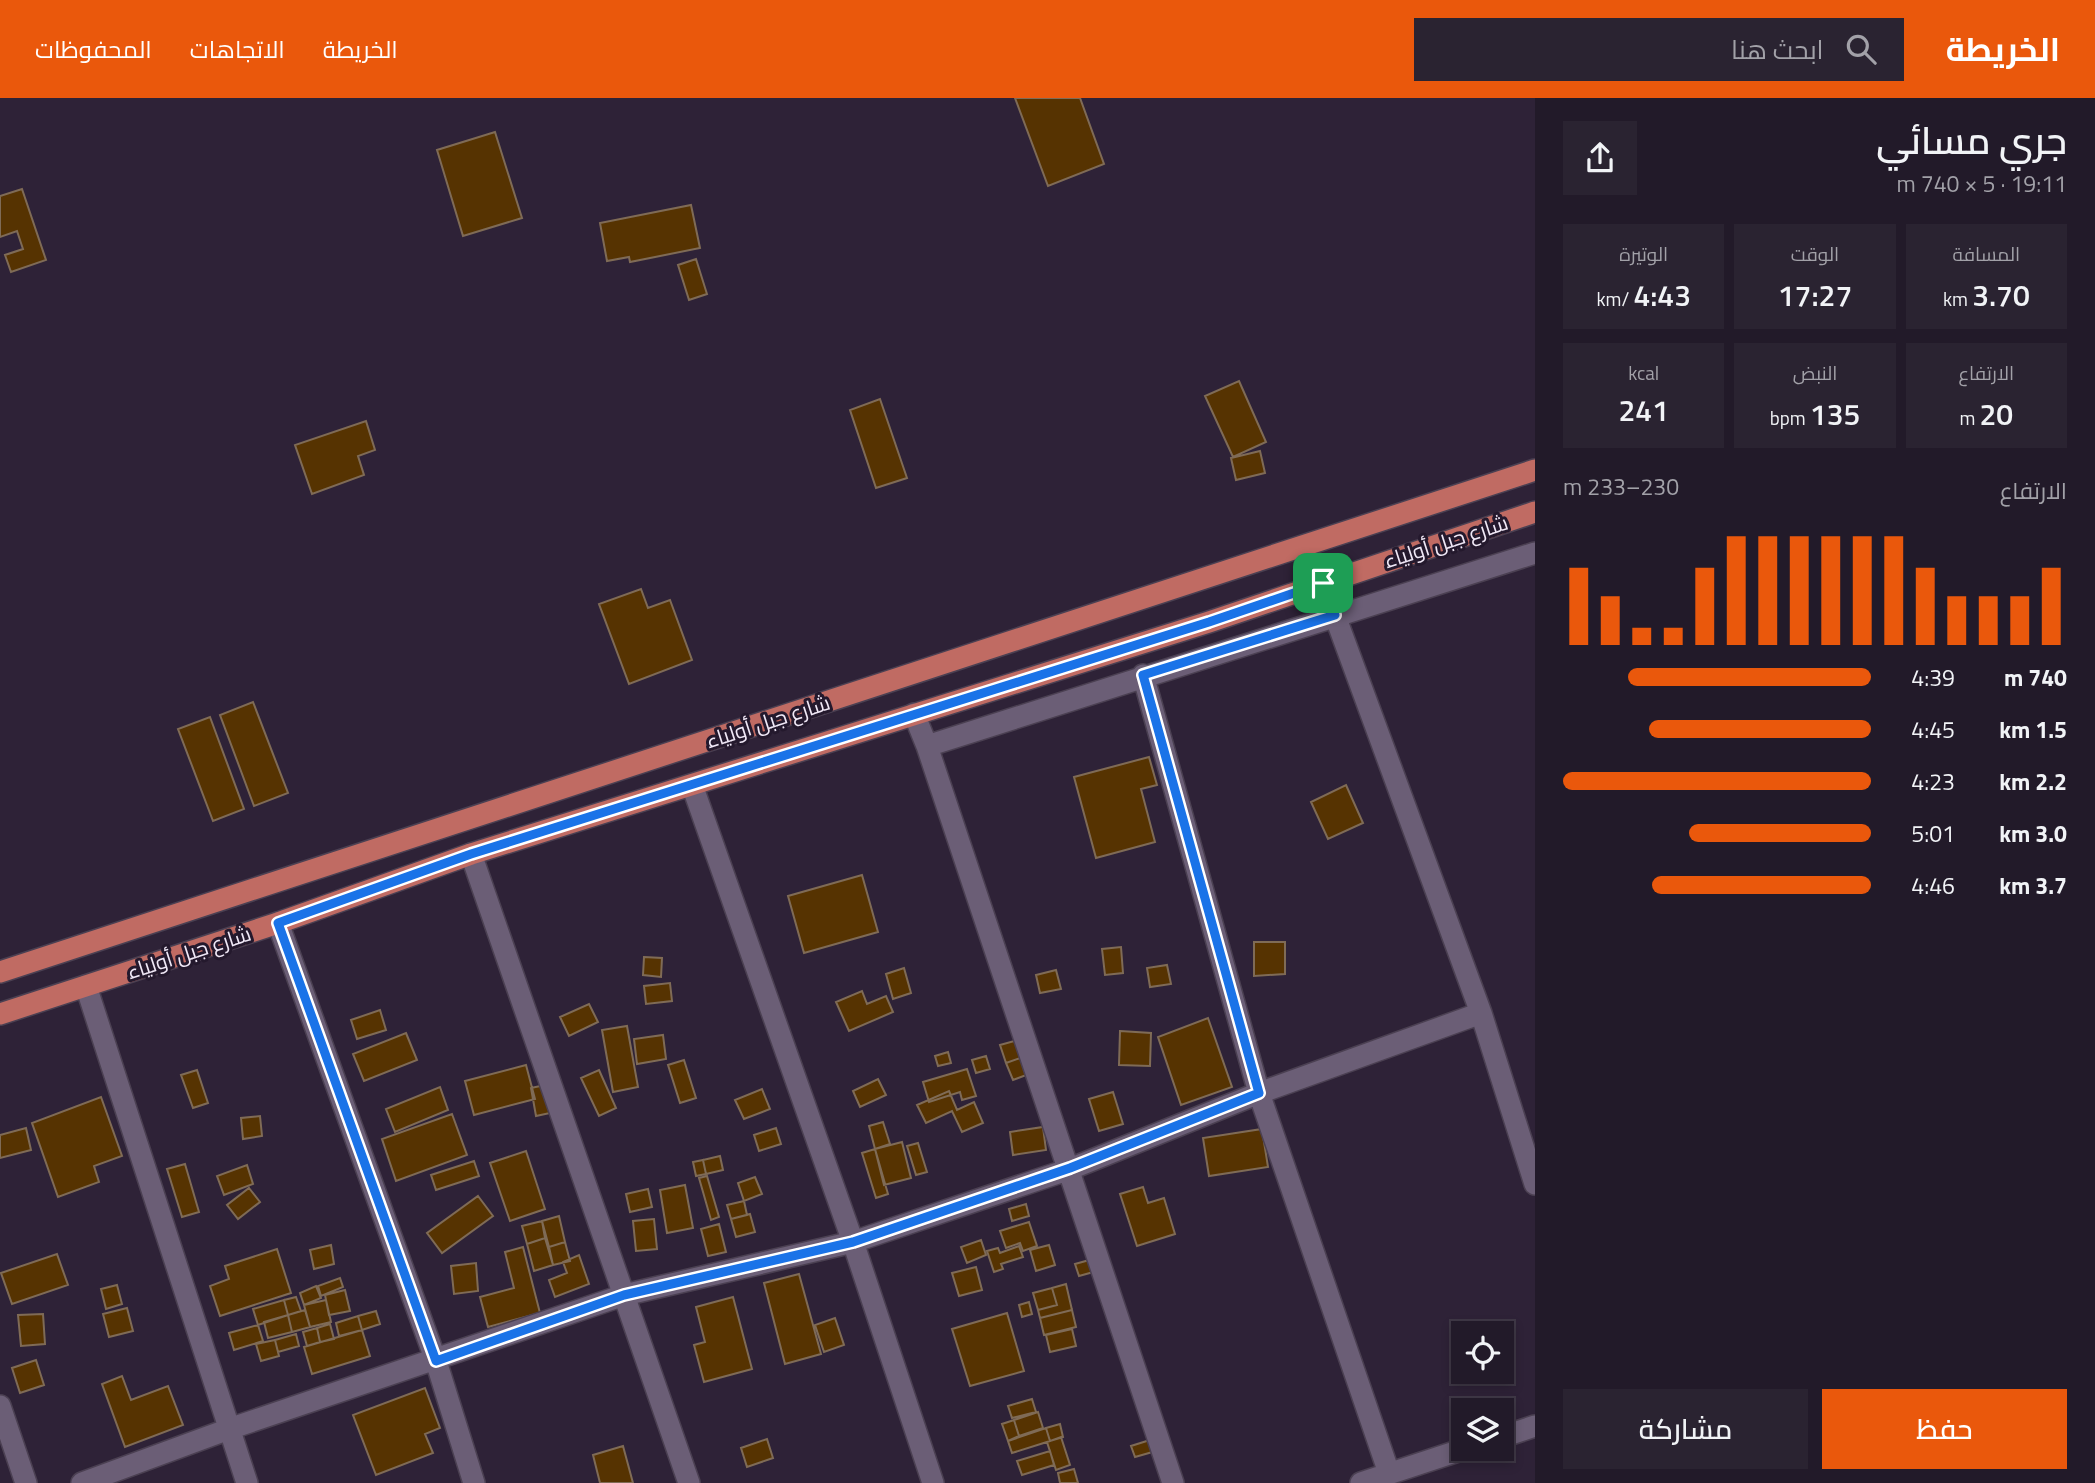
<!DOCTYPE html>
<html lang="ar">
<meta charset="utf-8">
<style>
:root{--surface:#221a29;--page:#2a2331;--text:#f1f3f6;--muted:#a2a1a8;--line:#3f3846;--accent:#ea580c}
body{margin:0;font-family:"Titillium Web",Cairo,sans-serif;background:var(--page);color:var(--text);direction:rtl;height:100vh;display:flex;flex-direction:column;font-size:26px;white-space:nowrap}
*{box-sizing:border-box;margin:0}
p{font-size:23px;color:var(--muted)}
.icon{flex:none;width:38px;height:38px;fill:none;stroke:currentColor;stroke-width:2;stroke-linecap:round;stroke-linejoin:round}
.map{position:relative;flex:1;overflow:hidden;direction:ltr}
.panel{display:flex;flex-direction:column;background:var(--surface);width:560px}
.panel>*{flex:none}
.buttons{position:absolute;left:1451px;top:1223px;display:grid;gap:14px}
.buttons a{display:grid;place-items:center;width:63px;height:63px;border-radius:0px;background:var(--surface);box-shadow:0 4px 10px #0003,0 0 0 2px var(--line);font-size:35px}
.pin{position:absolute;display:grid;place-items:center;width:60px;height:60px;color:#fff;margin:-30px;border-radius:14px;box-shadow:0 4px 10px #0006}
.round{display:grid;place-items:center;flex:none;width:74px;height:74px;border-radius:0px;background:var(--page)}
.summary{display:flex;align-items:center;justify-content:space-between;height:119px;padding:0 28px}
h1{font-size:38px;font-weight:600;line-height:52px}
.figures{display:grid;grid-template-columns:repeat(3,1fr);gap:10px;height:119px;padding:7px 28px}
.figures div{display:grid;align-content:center;border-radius:0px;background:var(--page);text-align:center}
.figures b{font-size:30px;font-weight:600}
.figures small{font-size:19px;font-weight:400}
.figures p{font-size:19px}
.chart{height:196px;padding:14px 28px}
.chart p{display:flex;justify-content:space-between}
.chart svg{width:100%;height:126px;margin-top:7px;stroke:var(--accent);stroke-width:6}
.cta{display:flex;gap:14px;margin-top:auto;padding:14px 28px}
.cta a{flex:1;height:80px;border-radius:0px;background:var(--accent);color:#fff;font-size:28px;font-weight:600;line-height:80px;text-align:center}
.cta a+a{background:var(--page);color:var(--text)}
ul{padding:0 28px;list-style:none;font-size:23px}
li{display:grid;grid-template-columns:112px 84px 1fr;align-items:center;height:52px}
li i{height:18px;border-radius:9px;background:var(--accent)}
header{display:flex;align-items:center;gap:42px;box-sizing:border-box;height:98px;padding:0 35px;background:var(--accent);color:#fff}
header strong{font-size:33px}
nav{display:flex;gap:38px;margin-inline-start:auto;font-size:24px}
.search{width:490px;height:63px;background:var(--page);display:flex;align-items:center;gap:18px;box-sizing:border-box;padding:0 24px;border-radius:0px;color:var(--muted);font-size:26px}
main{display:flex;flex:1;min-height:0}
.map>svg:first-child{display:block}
.building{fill:#563301;stroke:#7f6b56;stroke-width:2}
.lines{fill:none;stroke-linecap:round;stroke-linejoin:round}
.minor-casing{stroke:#4b4052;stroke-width:24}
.major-casing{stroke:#4b4052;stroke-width:24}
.minor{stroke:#6b5e76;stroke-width:21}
.major{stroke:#c06b63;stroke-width:21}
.route-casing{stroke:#fff;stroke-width:14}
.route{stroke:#1a73e8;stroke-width:9}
.labels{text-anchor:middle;stroke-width:6;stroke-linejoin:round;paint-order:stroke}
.street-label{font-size:21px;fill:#f1e9f7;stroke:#24192d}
</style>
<header>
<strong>الخريطة</strong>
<div class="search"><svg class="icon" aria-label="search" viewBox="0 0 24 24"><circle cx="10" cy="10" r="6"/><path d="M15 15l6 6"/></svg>ابحث هنا</div>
<nav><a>الخريطة</a><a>الاتجاهات</a><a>المحفوظات</a></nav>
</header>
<main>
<section class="panel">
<div class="summary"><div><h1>جري مسائي</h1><p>19:11 · 5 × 740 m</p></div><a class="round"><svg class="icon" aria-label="share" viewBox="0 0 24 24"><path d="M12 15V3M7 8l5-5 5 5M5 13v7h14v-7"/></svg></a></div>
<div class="figures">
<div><p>المسافة</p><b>3.70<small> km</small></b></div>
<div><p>الوقت</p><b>17:27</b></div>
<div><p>الوتيرة</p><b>4:43<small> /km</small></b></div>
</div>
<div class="figures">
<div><p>الارتفاع</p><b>20<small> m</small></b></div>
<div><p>النبض</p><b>135<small> bpm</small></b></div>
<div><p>kcal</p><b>241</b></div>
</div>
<div class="chart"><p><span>الارتفاع</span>230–233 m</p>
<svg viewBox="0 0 160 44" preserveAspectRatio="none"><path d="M5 44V17M15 44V27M25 44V38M35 44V38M45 44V17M55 44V6M65 44V6M75 44V6M85 44V6M95 44V6M105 44V6M115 44V17M125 44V27M135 44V27M145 44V27M155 44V17"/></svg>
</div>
<ul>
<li><b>740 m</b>4:39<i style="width:79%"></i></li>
<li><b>1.5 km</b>4:45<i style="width:72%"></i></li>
<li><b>2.2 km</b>4:23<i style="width:100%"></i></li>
<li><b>3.0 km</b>5:01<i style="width:59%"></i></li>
<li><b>3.7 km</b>4:46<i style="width:71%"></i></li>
</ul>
<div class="cta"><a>حفظ</a><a>مشاركة</a></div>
</section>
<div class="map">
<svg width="1535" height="1385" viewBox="0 0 1535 1385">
<rect width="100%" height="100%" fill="#2e2237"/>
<!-- building -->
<path class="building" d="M1015,0H1080L1104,66L1048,88Z
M495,34L522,120L463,138L437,52Z
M22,91L46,162L11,174L5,157L23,151L17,133L0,139V98Z
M691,107L700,150L630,164L629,159L607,163L600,125Z
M696,161L707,196L689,202L678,167Z
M1239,283L1266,344L1233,359L1205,298Z
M880,301L907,380L876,390L850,312Z
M366,323L375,352L358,358L364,377L312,396L295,347Z
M1260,353L1265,375L1236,382L1231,360Z
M641,491L648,510L670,502L692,562L629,586L599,506Z
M253,604L288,695L254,708L220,617Z
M210,619L244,711L213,723L178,631Z
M1149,659L1157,687L1141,691L1155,744L1096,760L1074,679Z
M1346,687L1363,725L1328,741L1311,704Z
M862,777L878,834L804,855L788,798Z
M1254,844H1285V876L1254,878Z
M1121,849L1123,875L1105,877L1102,851Z
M644,859L662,860L661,879L643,877Z
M1167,867L1171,886L1150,889L1147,870Z
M904,870L911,895L893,901L886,876Z
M1056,872L1061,891L1040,895L1036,877Z
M670,885L672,903L646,906L644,888Z
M862,893L867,906L886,898L893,914L849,933L836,904Z
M589,906L598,924L569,938L560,919Z
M380,912L386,932L357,941L351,922Z
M1208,920L1232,989L1181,1007L1158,939Z
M627,928L638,989L613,994L602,932Z
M1120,933L1151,935L1150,968L1119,967Z
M406,935L417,962L364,983L353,956Z
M663,937L666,961L637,966L634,941Z
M1018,942L1023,959L1006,965L1000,947Z
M948,954L951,965L938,968L935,958Z
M986,958L990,971L976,975L972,962Z
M1023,959L1029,976L1013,982L1006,965Z
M684,962L696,1000L680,1005L668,967Z
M526,967L535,1001L474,1017L465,983Z
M967,971L976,998L962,1002L960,994L929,1004L923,984Z
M197,972L208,1005L193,1010L181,977Z
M599,972L616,1010L599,1018L581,980Z
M878,981L886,997L860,1009L853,993Z
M545,987L550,1015L536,1018L531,990Z
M440,989L448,1012L395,1034L386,1011Z
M762,991L770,1011L744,1021L735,1002Z
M949,993L957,1012L974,1004L983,1025L962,1034L952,1013L926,1025L917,1007Z
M1113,994L1123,1026L1099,1033L1089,1001Z
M101,999L122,1058L94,1068L99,1084L58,1099L32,1025Z
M452,1016L467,1057L396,1083L382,1041Z
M260,1018L262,1038L243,1041L241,1020Z
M883,1024L890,1046L875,1051L869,1028Z
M1043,1029L1046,1052L1013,1057L1010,1034Z
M26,1030L31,1052L0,1060V1037Z
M776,1030L781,1046L759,1053L754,1037Z
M1262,1031L1268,1069L1209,1078L1203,1040Z
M902,1044L911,1080L884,1087L875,1051Z
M918,1045L927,1074L916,1077L907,1048Z
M875,1051L888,1096L876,1100L862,1055Z
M526,1053L545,1111L510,1123L490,1065Z
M720,1058L723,1072L706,1076L703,1062Z
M703,1062L706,1076L696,1078L693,1064Z
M474,1063L479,1078L436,1092L431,1077Z
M185,1066L199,1114L182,1119L167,1071Z
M247,1067L253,1086L224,1097L217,1078Z
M707,1078L719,1119L711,1122L699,1080Z
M755,1079L762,1096L744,1103L738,1085Z
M685,1087L693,1130L667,1135L660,1092Z
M1143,1089L1148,1105L1164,1100L1175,1136L1137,1148L1120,1096Z
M249,1090L260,1104L238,1121L227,1107Z
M648,1091L652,1109L630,1114L626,1096Z
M478,1098L493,1118L442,1155L427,1135Z
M744,1103L747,1117L731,1121L727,1107Z
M1026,1106L1029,1118L1012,1123L1009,1111Z
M750,1116L755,1134L736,1139L731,1121Z
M559,1118L565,1144L549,1149L542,1123Z
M654,1121L657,1151L636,1153L633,1123Z
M542,1123L545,1140L527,1146L522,1128Z
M1029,1124L1037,1148L1023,1153L1020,1145L1006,1150L1000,1133Z
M719,1126L726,1154L708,1158L701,1131Z
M545,1140L553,1167L534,1173L527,1146Z
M981,1142L986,1157L967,1165L961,1149Z
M565,1144L570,1163L553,1167L549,1149Z
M331,1147L334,1166L314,1171L310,1152Z
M1049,1147L1055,1167L1036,1173L1030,1152Z
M1019,1148L1023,1159L1001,1166L1003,1171L994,1174L987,1153L998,1150L1000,1155Z
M523,1149L540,1215L488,1229L480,1199L514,1190L505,1154Z
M277,1151L291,1195L220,1218L210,1188L229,1181L225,1168Z
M57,1156L68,1187L12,1206L1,1175Z
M579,1157L589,1186L555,1199L549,1182L567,1175L563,1164Z
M1093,1161L1097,1173L1079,1178L1075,1166Z
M476,1165L478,1193L454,1196L451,1168Z
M976,1169L982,1192L959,1198L952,1175Z
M799,1176L821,1256L785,1266L764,1185Z
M340,1180L343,1189L321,1198L318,1188Z
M1066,1186L1072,1212L1040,1220L1038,1212L1057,1207L1052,1190Z
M117,1187L122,1206L106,1211L101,1191Z
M316,1188L321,1200L304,1207L300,1195Z
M1052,1190L1057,1207L1038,1212L1033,1195Z
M345,1192L350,1213L329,1217L325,1197Z
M296,1199L301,1213L288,1217L284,1202Z
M733,1199L752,1271L704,1284L694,1247L705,1244L696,1209Z
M284,1202L288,1217L258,1227L253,1211Z
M326,1202L331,1224L310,1229L304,1207Z
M1029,1204L1032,1216L1022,1219L1019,1207Z
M127,1210L133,1233L109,1239L103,1216Z
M305,1212L310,1229L292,1234L288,1217Z
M1072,1212L1076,1229L1044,1237L1040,1220Z
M376,1213L380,1226L362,1232L358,1218Z
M1007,1215L1024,1273L970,1288L952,1231Z
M43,1216L45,1246L21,1248L18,1217Z
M288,1217L292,1234L268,1240L264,1224Z
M358,1218L362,1232L339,1238L336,1225Z
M835,1220L844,1247L824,1254L815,1227Z
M330,1226L334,1241L320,1244L317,1230Z
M258,1227L263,1243L234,1252L229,1235Z
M317,1230L320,1244L307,1248L303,1234Z
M1072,1231L1076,1248L1050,1254L1046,1237Z
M362,1232L370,1258L312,1276L304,1249Z
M296,1236L299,1248L278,1254L275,1242Z
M275,1242L279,1258L261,1263L256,1246Z
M36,1262L44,1287L20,1295L12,1270Z
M122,1278L131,1302L168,1288L183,1327L125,1349L102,1286Z
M425,1290L440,1330L425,1336L433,1355L376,1377L353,1317Z
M1032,1301L1036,1314L1012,1320L1008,1308Z
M1038,1314L1043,1330L1019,1338L1014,1322Z
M1014,1322L1019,1338L1008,1343L1002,1326Z
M1060,1326L1063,1339L1050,1343L1046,1330Z
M1046,1330L1050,1343L1012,1355L1008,1343Z
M1061,1339L1070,1367L1056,1372L1047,1344Z
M767,1341L773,1360L747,1369L741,1350Z
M1153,1341L1156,1353L1135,1359L1131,1348Z
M623,1348L633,1385H600L593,1357Z
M1050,1353L1054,1367L1022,1377L1017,1363Z
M1074,1371L1078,1385H1060L1058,1375Z"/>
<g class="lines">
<!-- minor casing -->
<g class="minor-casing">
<path id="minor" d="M1323,485L1481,915L1535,1086
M1143,577L1259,995L1389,1375
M914,616L927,648L1173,1385
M927,648L1535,455
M692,687L853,1144L933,1385
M471,756L689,1385
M278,825L436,1263L474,1385
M86,888L247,1385
M0,1308L26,1385
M1502,1339L1535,1328
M82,1385L229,1331L624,1197L853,1144L1070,1071L1259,995L1481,915
M1361,1385L1464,1351"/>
</g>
<!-- major casing -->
<g class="major-casing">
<path id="major" d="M0,874L1535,372
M0,916L278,825L471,756L1209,524L1535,414"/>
</g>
<!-- minor -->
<use href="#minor" class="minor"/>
<!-- major -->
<use href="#major" class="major"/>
</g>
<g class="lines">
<!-- route casing -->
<g class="route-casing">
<path id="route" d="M1323,485L1335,517L1143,577L1259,995L1070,1070L853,1144L624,1197L436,1263L278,825L471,756L1209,524Z"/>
</g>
<!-- route -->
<use href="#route" class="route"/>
</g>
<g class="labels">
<!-- street labels -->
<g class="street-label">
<text transform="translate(1446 444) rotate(-18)" y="7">شارع جبل أولياء</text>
<text transform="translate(768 624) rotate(-18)" y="7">شارع جبل أولياء</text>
<text transform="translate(189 855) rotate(-18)" y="7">شارع جبل أولياء</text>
</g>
</g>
</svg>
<div class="buttons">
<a><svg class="icon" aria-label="locate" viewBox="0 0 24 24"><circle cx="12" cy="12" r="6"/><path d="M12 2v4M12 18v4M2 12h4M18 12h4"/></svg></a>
<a><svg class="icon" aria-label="layers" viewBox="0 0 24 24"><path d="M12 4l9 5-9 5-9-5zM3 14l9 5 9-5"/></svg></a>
</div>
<div class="pin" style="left:1323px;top:485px;background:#1e9e55"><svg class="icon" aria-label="arrive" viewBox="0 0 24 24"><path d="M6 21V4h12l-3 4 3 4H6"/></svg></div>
</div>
</main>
